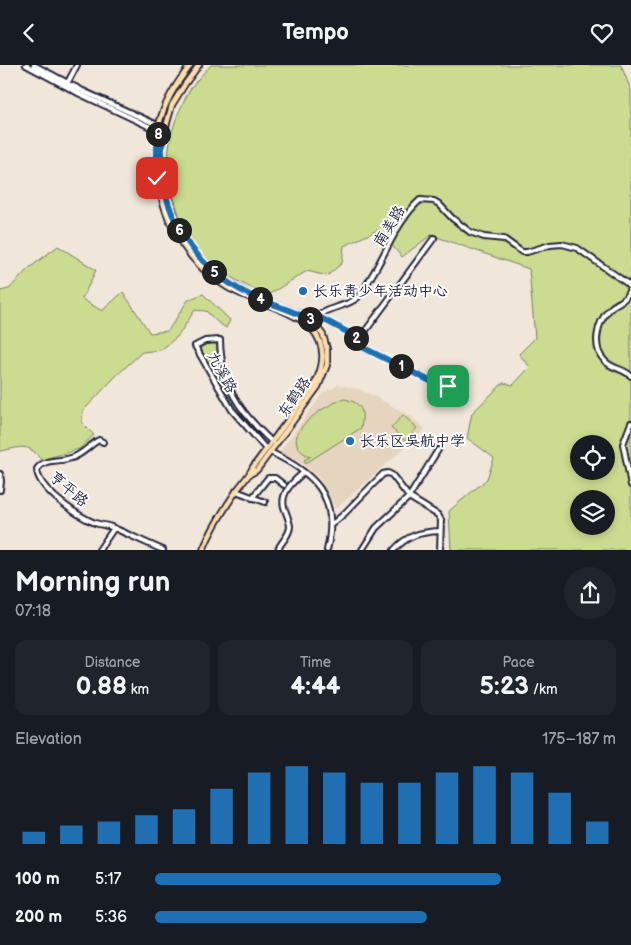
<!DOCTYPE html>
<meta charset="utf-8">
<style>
:root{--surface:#171b24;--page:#20242c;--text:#f1f3f6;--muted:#9ea1a6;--accent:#1f6fb2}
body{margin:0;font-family:"Balsamiq Sans","LXGW WenKai TC",sans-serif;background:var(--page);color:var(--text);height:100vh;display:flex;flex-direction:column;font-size:19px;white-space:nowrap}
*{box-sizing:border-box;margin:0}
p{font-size:16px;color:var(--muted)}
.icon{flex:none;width:28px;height:28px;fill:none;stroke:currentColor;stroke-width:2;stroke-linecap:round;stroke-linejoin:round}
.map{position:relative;height:485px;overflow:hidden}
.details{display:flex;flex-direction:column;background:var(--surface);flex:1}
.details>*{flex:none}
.tools{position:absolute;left:570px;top:370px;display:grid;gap:10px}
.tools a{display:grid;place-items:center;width:45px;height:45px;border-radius:50%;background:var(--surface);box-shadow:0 2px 8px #0003;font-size:25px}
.pin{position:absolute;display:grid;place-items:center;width:42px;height:42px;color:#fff;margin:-21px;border-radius:10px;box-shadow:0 2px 8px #0006}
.km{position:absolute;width:25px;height:25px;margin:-12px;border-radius:50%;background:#222;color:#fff;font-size:14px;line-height:25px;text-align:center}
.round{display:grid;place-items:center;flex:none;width:52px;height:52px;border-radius:26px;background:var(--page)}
.headline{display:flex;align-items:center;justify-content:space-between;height:85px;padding:0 15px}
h1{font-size:28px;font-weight:700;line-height:38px}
.metrics{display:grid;grid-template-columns:repeat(3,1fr);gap:8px;height:85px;padding:5px 15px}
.metrics div{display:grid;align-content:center;border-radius:12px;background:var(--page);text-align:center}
.metrics b{font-size:25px;font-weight:700}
.metrics small{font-size:14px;font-weight:400}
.metrics p{font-size:14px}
.chart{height:140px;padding:10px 15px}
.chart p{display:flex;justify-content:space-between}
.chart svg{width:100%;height:90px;margin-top:5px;stroke:var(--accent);stroke-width:6}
ul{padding:0 15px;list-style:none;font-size:16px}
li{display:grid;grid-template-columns:80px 60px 1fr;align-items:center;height:38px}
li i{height:12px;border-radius:6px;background:var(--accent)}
header{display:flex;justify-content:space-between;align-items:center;height:65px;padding:0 15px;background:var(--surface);font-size:22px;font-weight:700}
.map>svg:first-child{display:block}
.built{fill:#e5d5be}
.green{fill:#cbdb8f;stroke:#767e65;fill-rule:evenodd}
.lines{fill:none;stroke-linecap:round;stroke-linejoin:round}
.minor-casing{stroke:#22223b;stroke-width:8}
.major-casing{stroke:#22223b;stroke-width:8}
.minor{stroke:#fff;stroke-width:4}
.major{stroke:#fbdcab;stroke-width:4.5}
.route-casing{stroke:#fff;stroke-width:10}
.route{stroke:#1f6fb2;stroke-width:6}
.poi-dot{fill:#1f6fb2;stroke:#fff;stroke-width:2}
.labels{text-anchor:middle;stroke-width:4;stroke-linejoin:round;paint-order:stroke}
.street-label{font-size:15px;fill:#22223b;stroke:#fff}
.poi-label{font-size:15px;fill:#22223b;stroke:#fff;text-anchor:start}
</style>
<header><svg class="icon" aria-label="back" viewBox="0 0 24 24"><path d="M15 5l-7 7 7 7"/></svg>Tempo<svg class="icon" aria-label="heart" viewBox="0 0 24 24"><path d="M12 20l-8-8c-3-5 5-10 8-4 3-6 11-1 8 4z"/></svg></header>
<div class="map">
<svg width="631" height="485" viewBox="0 0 631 485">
<rect width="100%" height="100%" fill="#f0e6d9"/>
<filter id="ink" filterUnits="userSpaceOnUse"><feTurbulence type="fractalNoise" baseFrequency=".02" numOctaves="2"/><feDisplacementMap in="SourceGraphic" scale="10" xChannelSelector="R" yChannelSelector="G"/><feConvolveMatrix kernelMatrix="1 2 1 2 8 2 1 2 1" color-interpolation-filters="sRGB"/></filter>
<g filter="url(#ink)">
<!-- built -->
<path class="built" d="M338,320L359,324L376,332L413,353L425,364L336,444L320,414L303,399L279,388L323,328Z"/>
<!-- green -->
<path class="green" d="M211,0H621L631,25V485H451L449,446L487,414L494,393L467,373L472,348L503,318L513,320L530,302L519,289L535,273L529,204L431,170L402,192L378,165L344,181L342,198L327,211L307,206L268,230C240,219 215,205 195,182C187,174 184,162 180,152C163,105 164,74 187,30C192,19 203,9 211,0ZM579,379H606V406H579ZM579,434H606V461H579Z
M58,181L96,205L82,234L102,246L123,227L150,268L168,266L188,235L203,229L230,255L226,263L216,256L206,246L195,245L178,271L161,285L142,287L116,311L83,346L82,358L94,370L79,384L41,395C28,376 20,383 0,386V226L9,224L28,204Z
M209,278H217C216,305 225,331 242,352C246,358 253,364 257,370L234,343L200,283Z
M344,334C363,337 364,347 361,363L306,398L304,395L311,391C305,390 301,387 298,382C287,363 329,338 344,334Z
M403,350L417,363L405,376L391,363Z"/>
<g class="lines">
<!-- minor casing -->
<g class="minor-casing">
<path id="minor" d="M26,0L80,29L163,68
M34,0L83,26L164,63
M67,19L77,0
M317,251L353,270L364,283L446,324L448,321
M312,256C326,241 345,243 357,233C364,226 369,215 374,207C388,183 399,154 420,135L434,136L439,139L452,153L470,167L484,172L504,174L522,187H527L550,180L562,179L577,183L628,219L630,223C624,241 618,234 609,245C597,257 592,282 604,295C611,304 623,303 631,311
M358,276L434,173
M631,358L623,379L631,420
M103,377L99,375C89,380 83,390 71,393C60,397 44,393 37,404C37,424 78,451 95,458C101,460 107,460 114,463C130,470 146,478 163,485
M266,384L232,345L195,281L205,276L220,275C221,321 239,346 272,377
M270,387C315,408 340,432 327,485
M0,409L1,416L0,425
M236,426L265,437
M252,433L268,413H275L284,420
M332,459L343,450L383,409L388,408L392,410L409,432L438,450L441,455L440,485
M99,485L114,463
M278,485C281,476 290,471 290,461C289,454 286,448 284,442C280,427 294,416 304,407
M362,485L376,463L409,432L438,385
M394,485C407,470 421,467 440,466"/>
</g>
<!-- major casing -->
<g class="major-casing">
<path id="major" d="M191,0C177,17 164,38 159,60C157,68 157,78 157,87C155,141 180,194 227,222C251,236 297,246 312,264C327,281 324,302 314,320L253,402C249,411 243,417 237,425C224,444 212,463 203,485
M199,0L185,19L172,40L162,76L161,94L165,122L179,164L198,192L225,215L252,231L303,250L312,256L323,270L327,284V300L318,322L257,405L250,409"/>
</g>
<!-- minor -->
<use href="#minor" class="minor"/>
<!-- major -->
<use href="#major" class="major"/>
</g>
</g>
<g class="lines" filter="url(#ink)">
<!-- route casing -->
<g class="route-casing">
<path id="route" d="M157,113L156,99L158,66L164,68C151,137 190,202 252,231C272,240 294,245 312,256L317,251L353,270L364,283L446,324L448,321"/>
</g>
<!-- route -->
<use href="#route" class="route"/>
</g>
<!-- markers -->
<g class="poi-dot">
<circle cx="303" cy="226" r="5"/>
<circle cx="350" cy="376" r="5"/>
</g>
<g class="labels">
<!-- street labels -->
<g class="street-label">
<text transform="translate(389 161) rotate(-58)" y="5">南美路</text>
<text transform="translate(222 307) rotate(61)" y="5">九溪路</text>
<text transform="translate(294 332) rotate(-55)" y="5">东鹤路</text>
<text transform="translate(69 424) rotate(40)" y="5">亨平路</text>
</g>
<!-- poi labels -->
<g class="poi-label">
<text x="313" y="231">长乐青少年活动中心</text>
<text x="360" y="381">长乐区吴航中学</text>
</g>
</g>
</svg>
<div class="tools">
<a><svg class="icon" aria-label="locate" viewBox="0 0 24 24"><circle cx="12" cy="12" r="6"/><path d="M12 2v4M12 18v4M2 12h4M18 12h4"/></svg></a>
<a><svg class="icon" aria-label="layers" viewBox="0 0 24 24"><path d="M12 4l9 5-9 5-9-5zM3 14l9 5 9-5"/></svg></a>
</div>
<div class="pin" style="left:448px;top:321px;background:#1e9e55"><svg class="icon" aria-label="arrive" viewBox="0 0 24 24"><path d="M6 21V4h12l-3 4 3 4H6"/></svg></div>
<div class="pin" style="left:157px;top:113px;background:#d93025"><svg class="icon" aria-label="check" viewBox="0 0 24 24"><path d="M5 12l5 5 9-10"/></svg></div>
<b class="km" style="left:401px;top:301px">1</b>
<b class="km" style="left:356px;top:273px">2</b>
<b class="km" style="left:310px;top:254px">3</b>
<b class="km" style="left:260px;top:234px">4</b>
<b class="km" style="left:214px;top:207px">5</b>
<b class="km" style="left:179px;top:165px">6</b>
<b class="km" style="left:158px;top:69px">8</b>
</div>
<section class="details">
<div class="headline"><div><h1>Morning run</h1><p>07:18</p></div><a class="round"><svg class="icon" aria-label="share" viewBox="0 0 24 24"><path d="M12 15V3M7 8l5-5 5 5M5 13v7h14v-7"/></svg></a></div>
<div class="metrics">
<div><p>Distance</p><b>0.88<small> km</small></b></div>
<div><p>Time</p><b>4:44</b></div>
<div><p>Pace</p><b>5:23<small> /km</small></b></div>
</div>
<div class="chart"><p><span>Elevation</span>175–187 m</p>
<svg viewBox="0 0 160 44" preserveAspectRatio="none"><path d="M5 44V38M15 44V35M25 44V33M35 44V30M45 44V27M55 44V17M65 44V9M75 44V6M85 44V9M95 44V14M105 44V14M115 44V9M125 44V6M135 44V9M145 44V19M155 44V33"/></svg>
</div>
<ul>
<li><b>100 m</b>5:17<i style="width:75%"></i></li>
<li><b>200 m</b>5:36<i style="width:59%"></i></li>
</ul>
</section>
